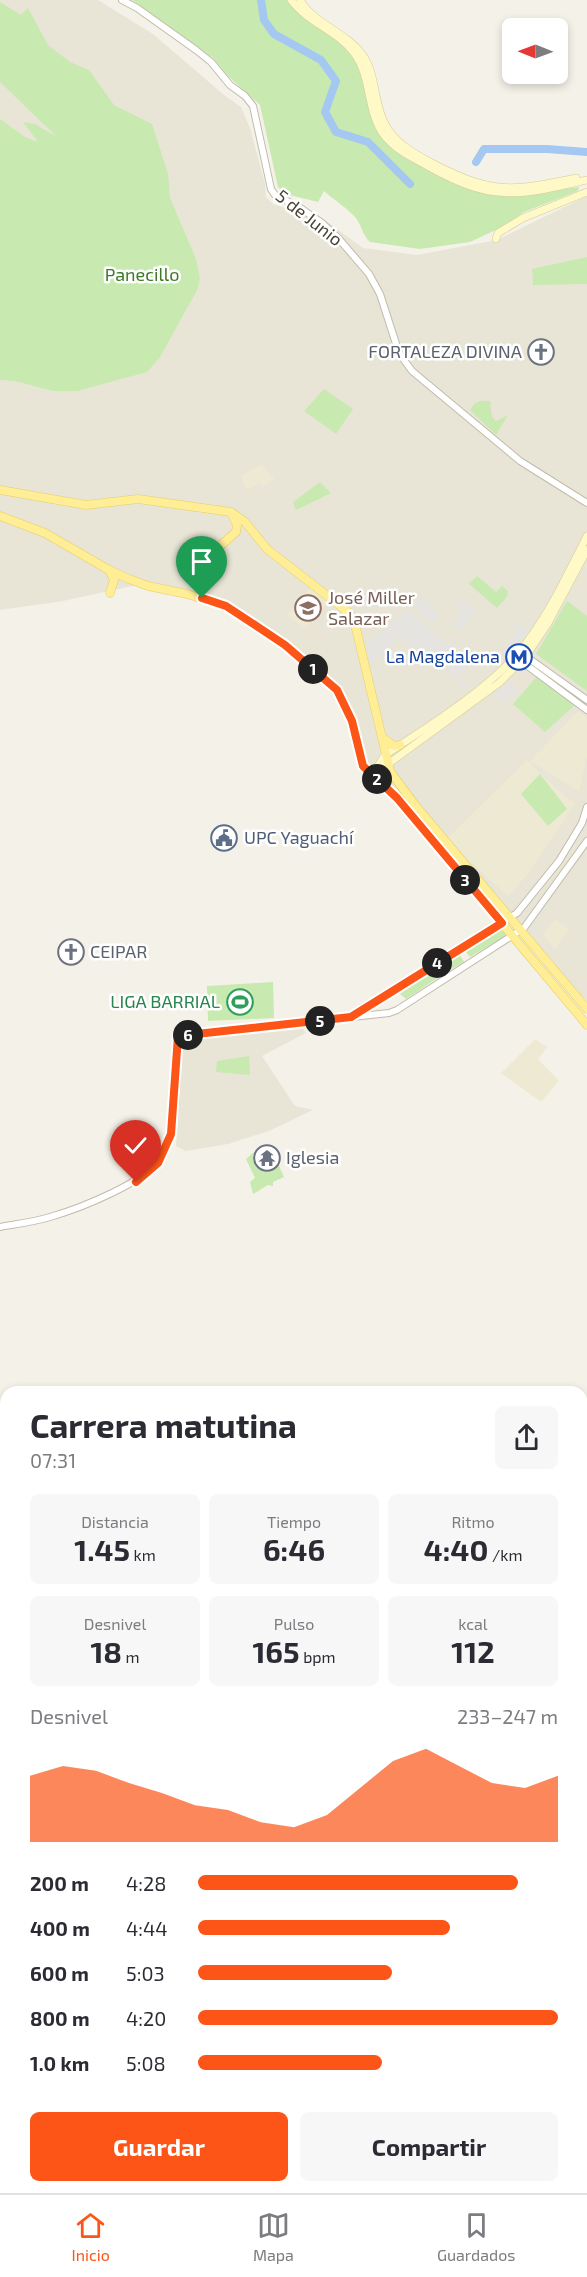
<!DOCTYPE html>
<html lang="es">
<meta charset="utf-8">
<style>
:root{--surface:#fff;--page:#f7f7f7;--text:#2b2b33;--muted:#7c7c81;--line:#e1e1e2;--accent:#fc5517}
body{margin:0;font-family:"Exo 2",sans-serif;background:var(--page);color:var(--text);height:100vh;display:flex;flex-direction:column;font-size:22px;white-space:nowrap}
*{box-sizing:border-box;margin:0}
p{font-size:20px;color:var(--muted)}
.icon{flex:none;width:33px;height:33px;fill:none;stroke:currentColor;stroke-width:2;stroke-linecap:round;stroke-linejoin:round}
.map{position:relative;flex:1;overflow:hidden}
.panel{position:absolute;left:0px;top:1386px;width:588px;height:807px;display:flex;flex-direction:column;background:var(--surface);border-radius:18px 18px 0 0;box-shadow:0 3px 9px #0003}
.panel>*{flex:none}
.needle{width:39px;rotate:271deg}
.tools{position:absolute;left:502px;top:18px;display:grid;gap:12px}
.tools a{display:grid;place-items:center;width:66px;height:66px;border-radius:9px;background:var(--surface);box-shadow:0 3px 9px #0003;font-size:30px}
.pin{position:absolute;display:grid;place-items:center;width:51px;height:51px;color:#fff;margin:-62px -26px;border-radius:50% 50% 50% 0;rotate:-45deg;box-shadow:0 0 6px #0007}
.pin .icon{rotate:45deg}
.km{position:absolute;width:30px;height:30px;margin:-15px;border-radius:50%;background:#222;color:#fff;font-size:16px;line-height:30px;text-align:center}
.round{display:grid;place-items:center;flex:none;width:63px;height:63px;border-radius:9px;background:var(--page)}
.headline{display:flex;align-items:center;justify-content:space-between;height:102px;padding:0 30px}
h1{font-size:33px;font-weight:700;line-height:45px}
.figures{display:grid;grid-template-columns:repeat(3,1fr);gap:9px;height:102px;padding:6px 30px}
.figures div{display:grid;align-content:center;border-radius:9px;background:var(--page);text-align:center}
.figures b{font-size:30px;font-weight:700}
.figures small{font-size:16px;font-weight:400}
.figures p{font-size:16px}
.chart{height:168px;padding:12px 30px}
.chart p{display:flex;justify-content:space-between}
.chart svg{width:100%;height:108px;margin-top:6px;fill:var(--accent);opacity:.7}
.button{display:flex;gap:12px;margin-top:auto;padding:12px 30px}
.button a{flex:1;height:69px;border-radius:9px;background:var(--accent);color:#fff;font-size:24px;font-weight:700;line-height:69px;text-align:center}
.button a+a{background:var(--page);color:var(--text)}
ul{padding:0 30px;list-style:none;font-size:20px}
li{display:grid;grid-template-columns:96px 72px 1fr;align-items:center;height:45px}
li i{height:15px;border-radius:8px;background:var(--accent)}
.dock{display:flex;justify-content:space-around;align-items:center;height:84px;border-top:2px solid var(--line);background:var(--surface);font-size:16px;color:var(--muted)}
.dock a{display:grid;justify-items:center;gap:3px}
.dock .current{color:var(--accent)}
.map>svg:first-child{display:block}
.residential{fill:#e8e5d6}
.education{fill:#ede9d2}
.green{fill:#c8e9b0}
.parking{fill:#e5e4e0}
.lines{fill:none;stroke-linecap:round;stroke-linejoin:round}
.river{stroke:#a4c8f1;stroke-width:8}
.tertiary-casing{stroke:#c0bbaa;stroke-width:8}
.secondary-casing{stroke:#d5cb97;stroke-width:8}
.primary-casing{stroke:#e5ce65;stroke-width:9}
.tertiary{stroke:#fff;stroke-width:6}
.secondary{stroke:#fff8c7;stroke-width:7}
.primary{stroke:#ffee96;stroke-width:8}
.route-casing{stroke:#fff;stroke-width:12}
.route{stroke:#fc5517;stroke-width:8}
.labels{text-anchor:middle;stroke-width:5;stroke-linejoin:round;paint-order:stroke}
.street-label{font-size:18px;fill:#484336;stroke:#fff}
.park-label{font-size:18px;fill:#3e7a28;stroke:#fff}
.worship-label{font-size:18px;fill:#5b616d;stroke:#fff;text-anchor:start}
.education-label{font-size:18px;fill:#785e54;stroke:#fff;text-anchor:start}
.transit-label{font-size:18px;fill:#164399;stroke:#fff;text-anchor:end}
.service-label{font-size:18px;fill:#4e5e75;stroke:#fff;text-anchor:start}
.leisure-label{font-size:18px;fill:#27864d;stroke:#fff;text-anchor:end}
</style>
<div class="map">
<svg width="587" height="2193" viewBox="0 0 587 2193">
<rect width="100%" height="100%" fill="#f4f2e8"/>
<!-- residential -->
<path class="residential" d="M0,0H98L153,34L224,95L241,107L250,128L265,184L266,197L273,204L304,214L315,213L363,248L417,255L497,240L587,196V1001L536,951L368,771L327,678L224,601L146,583L63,601L0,610Z
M303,1029L306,1033L262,1056L295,1106L313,1110L269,1131L228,1144L185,1151L176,1146L183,1041Z"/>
<!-- education -->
<path class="education" d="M262,464L274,479L262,487L260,483L247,490L240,476Z
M311,587L328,602L305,629L287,615Z
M578,711L587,718V757L579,791L530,761Z
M527,760L540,774L575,804L526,876L508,896L446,840Z
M555,919L569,929L555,949L543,934Z
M535,1039L547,1047L538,1059L559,1081L541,1102L501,1073Z"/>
<!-- green -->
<path class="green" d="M132,0H290L342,42L356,58L370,108L395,150L521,195L579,187L578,191L524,212L500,228L470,242L420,249L370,242C362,235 362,225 355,217C346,207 334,200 324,191L318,202L286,194L278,187L260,105L228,76L213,58Z
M0,2L21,15L28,8L48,45L70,62L89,70L114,105L152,124L168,174L170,198L196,259L200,278L197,290L160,357L147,372L77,391H53L15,381L0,380V119L25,137L38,142L23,122L35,124L57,137L0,82Z
M587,257V284L533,285L532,269Z
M324,389L353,409L336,434L304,411Z
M481,401H490L492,417L496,421L508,415L496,435L470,410L475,403Z
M320,482L331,493L296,510L293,502Z
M477,576L496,592L502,586L508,591L507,597L497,608L469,584Z
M567,601L587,616V691L536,654Z
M537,676L575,705L545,732L513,704Z
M540,774L567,809L548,826L521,794Z
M501,926L507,935L470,957L465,951Z
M457,955H460L464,962L445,973L439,966Z
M433,971L439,977L406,999L399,993Z
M273,982L274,1018L208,1021L207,986Z
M249,1056L250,1075L216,1072L217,1061Z
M254,1152L265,1168L277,1161L284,1177L273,1182V1186L268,1185L253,1194L250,1182L255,1178L246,1159Z"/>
<!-- parking -->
<path class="parking" d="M420,596L439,614L432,622L416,608V601Z
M460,599L475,612L458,631L451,625L462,612L455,605Z
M408,609L442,639H444L453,646L433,668L401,636L403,633L386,652L371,664L366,645L388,628Z
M519,623L528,631L526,635L510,653L502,656L499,654L516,633V624Z
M455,652L469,665L458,675L466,686L463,688L445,666L447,664L445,661Z
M509,680L518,689L503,704L494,694Z"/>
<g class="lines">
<!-- river -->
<path class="river" d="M261,0L264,20L274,34L321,60L336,81L325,112L336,132L368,142L410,184
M476,162L484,149H547L587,152"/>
<!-- tertiary casing -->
<g class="tertiary-casing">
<path id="tertiary" d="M122,0L137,8L196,50L211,62L230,85L245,96L253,106L271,189L275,195L299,207L322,223L339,239L369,274L380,294L399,353L412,371L520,461L587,503
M524,655L587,700
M517,658L587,710
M354,1016L517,913L559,861L582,823L587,807
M0,1227C17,1224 33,1222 50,1217C78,1209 151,1181 164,1154C179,1120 176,1073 178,1036L389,1013L397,1010L524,928L587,841"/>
</g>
<!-- secondary casing -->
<g class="secondary-casing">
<path id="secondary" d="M291,0C308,23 338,31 354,53C371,76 367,107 381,131C391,147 408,155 424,164C490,202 516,197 587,180
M300,0C314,24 346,32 362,54C377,74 373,102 385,124C394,142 413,153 430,162C492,194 509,192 576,178
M496,239L498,233L523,218L587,192
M378,766L385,755C429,726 486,691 520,651C548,617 567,575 587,536
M366,770L388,764L499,683L526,656L548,623L587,550"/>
</g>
<!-- primary casing -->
<g class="primary-casing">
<path id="primary" d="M0,490L86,505L138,499L231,512L245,522L267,549L348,612L354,620L390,771L415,805L587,1009
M0,516L45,533L109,570L129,579L148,586L187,594L226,606L285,645L337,690L352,721L363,766L397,798L587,1025
M220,546L236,532L237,525L232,514
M109,570L114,580L110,593
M382,737L394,746L400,745"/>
</g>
<!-- tertiary -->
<use href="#tertiary" class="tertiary"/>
<!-- secondary -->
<use href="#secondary" class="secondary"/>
<!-- primary -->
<use href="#primary" class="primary"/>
</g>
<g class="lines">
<!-- route casing -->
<g class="route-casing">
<path id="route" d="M136,1182L158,1163L171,1134L178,1036L351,1017L502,923L397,798L363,766L352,721L337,690L285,645L258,627L226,606L202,598"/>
</g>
<!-- route -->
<use href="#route" class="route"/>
</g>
<!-- icons -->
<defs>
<g id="church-ring" transform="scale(1.35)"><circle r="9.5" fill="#fff" stroke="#6b7280" stroke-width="1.5"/><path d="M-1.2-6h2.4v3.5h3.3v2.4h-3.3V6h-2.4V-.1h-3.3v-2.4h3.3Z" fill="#6b7280"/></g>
<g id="university-ring" transform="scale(1.35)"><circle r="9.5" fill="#fff" stroke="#8d6e63" stroke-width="1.5"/><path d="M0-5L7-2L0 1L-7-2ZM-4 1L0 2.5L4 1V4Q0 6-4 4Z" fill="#8d6e63"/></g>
<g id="metro-ring" transform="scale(1.35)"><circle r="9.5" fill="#fff" stroke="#1a4fb4" stroke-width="1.5"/><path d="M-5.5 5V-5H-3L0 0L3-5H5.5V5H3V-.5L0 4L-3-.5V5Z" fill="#1a4fb4"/></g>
<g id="civic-ring" transform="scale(1.35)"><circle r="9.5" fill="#fff" stroke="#5c6f8a" stroke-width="1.5"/><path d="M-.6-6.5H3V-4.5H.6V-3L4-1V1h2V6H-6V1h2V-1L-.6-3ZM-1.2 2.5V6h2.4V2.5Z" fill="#5c6f8a"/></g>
<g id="stadium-ring" transform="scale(1.35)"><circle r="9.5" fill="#fff" stroke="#2e9e5b" stroke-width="1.5"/><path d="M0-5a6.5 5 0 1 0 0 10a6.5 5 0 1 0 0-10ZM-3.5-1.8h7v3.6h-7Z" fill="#2e9e5b"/></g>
<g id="temple-ring" transform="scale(1.35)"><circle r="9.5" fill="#fff" stroke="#6b7280" stroke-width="1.5"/><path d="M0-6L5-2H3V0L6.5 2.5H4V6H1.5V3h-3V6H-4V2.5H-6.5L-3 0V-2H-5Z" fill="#6b7280"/></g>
</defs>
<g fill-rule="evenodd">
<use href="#church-ring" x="541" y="352"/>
<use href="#university-ring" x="308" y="608"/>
<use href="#metro-ring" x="519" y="657"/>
<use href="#civic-ring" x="224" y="838"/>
<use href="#church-ring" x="71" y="952"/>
<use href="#stadium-ring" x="240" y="1002"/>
<use href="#temple-ring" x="267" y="1158"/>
</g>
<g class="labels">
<!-- street labels -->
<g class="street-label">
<text transform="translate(309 218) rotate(38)" y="6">5 de Junio</text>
</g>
<!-- park labels -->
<g class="park-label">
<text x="142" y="281">Panecillo</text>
</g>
<!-- worship labels -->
<g class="worship-label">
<text x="522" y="358" text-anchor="end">FORTALEZA DIVINA</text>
<text x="90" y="958">CEIPAR</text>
<text x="286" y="1164">Iglesia</text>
</g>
<!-- education labels -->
<g class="education-label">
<text x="328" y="604">José Miller<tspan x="328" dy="21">Salazar</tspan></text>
</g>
<!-- transit labels -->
<g class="transit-label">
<text x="500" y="663">La Magdalena</text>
</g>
<!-- service labels -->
<g class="service-label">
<text x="244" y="844">UPC Yaguachí</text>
</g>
<!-- leisure labels -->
<g class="leisure-label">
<text x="220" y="1008">LIGA BARRIAL</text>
</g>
</g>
</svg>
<div class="tools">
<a><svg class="needle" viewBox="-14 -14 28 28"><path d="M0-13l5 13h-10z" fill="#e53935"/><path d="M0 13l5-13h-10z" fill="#7c7c81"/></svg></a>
</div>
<div class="pin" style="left:202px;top:598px;background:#1e9e55"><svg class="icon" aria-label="arrive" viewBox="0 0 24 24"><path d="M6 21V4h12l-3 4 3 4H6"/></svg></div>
<div class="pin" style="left:136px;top:1182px;background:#d93025"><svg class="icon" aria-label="check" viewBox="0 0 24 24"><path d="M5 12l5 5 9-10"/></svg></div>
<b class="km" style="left:313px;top:669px">1</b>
<b class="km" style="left:377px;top:779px">2</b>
<b class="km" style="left:465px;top:880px">3</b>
<b class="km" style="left:437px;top:963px">4</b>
<b class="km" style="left:320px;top:1021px">5</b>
<b class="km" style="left:188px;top:1035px">6</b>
<section class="panel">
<div class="headline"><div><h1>Carrera matutina</h1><p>07:31</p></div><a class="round"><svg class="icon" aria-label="share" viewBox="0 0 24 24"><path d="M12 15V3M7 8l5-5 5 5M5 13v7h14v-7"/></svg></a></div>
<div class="figures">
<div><p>Distancia</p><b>1.45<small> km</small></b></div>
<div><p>Tiempo</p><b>6:46</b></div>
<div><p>Ritmo</p><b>4:40<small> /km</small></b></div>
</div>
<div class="figures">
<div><p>Desnivel</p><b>18<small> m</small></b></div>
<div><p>Pulso</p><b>165<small> bpm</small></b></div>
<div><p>kcal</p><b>112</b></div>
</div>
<div class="chart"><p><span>Desnivel</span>233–247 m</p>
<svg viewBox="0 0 160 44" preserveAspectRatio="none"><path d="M0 44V17L10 13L20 15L30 20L40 24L50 29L60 31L70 36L80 38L90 33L100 22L110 11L120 6L130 13L140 20L150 22L160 17V44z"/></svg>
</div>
<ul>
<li><b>200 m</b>4:28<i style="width:89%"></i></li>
<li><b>400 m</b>4:44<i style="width:70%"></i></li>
<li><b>600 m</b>5:03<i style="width:54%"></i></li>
<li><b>800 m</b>4:20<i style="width:100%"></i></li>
<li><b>1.0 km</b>5:08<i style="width:51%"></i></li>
</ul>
<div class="button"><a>Guardar</a><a>Compartir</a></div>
</section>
</div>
<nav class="dock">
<a class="current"><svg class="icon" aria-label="home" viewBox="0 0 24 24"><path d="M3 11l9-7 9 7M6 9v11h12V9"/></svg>Inicio</a>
<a><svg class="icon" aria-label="map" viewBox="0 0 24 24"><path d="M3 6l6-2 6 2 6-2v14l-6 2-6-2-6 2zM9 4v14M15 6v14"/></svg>Mapa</a>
<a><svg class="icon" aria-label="saved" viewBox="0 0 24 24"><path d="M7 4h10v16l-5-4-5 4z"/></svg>Guardados</a>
</nav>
